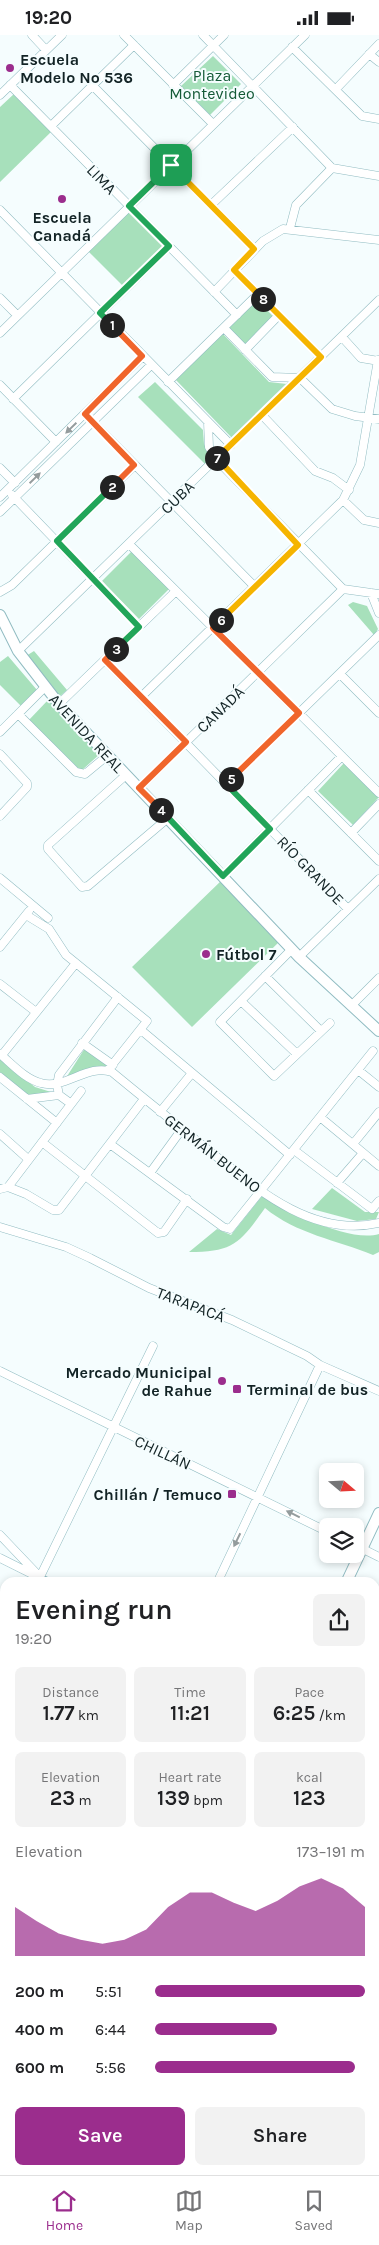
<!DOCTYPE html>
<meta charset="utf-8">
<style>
:root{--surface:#fff;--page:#f2f2f2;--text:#202124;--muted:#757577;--line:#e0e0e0;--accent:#9b2d8d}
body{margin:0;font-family:Karla,sans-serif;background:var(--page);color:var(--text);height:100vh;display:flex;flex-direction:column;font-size:19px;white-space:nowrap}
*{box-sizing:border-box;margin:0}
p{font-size:16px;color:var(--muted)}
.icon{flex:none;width:28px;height:28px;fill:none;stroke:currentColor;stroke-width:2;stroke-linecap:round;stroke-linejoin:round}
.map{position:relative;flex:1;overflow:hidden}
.details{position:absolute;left:0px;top:1542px;width:380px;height:598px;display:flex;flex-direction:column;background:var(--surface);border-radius:15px 15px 0 0;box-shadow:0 2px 8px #0003}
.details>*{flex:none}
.needle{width:32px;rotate:109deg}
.buttons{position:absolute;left:319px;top:1428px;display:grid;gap:10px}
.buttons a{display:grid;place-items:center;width:45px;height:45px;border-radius:8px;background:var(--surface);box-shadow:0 2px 8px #0003;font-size:25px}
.pin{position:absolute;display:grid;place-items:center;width:42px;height:42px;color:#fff;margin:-21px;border-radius:10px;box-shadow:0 2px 8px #0006}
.km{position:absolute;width:25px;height:25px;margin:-12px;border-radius:50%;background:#222;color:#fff;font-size:14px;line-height:25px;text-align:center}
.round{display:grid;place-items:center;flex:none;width:52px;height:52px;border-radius:8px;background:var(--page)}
.head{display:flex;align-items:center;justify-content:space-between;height:85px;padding:0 15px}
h1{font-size:28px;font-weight:600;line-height:38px}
.metrics{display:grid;grid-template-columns:repeat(3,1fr);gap:8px;height:85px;padding:5px 15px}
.metrics div{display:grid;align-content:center;border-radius:8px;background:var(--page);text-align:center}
.metrics b{font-size:21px;font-weight:600}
.metrics small{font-size:14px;font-weight:400}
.metrics p{font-size:14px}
.chart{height:140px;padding:10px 15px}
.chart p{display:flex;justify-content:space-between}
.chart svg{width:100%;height:90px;margin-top:5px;fill:var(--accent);opacity:.7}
.primary-button{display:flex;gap:10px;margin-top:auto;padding:10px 15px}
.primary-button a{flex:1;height:58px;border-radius:8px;background:var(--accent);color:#fff;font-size:20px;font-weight:600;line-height:58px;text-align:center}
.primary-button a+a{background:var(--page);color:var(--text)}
ul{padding:0 15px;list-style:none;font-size:16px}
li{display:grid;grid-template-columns:80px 60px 1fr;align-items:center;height:38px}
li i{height:12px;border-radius:6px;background:var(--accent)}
.status{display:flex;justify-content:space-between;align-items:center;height:35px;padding:0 25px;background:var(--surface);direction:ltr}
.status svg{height:14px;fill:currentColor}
.menu{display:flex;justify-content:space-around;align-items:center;height:70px;border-top:1px solid var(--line);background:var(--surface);font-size:14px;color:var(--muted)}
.menu a{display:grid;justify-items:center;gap:2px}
.menu .selected{color:var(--accent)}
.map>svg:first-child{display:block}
.green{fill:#a7e0bb}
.water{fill:#73a5ee;stroke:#567eb2}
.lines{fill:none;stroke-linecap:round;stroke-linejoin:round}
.minor-casing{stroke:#91bcc2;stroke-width:9}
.major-casing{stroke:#91bcc2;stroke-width:12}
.minor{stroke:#fff;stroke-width:8}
.major{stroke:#fff;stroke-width:10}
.oneway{fill:#949c9d}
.split-1-casing{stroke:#fff;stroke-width:10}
.split-2-casing{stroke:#fff;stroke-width:10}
.split-3-casing{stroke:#fff;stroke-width:10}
.split-4-casing{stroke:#fff;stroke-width:10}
.split-5-casing{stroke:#fff;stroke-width:10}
.split-6-casing{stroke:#fff;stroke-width:10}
.split-7-casing{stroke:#fff;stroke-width:10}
.split-8-casing{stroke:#fff;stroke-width:10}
.split-9-casing{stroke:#fff;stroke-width:10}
.split-1{stroke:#22a559;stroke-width:6}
.split-2{stroke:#f0652b;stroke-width:6}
.split-3{stroke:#22a559;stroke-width:6}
.split-4{stroke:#f0652b;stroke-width:6}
.split-5{stroke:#22a559;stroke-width:6}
.split-6{stroke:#f0652b;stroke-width:6}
.split-7{stroke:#f5b400;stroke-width:6}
.split-8{stroke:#f5b400;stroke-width:6}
.split-9{stroke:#f5b400;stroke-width:6}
.poi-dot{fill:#9b2d8d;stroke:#f5fdfe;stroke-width:2}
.labels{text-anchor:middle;stroke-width:4;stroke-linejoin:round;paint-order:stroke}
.poi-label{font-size:16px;font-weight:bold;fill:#122325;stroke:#f5fdfe;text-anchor:start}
.park-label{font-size:16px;fill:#145a37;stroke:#f5fdfe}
.street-label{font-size:16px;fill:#122325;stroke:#f5fdfe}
</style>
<div class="status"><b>19:20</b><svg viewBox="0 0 49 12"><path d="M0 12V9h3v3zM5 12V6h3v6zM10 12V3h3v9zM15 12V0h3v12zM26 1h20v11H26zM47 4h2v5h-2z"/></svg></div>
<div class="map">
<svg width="379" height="2140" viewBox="0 0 379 2140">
<rect width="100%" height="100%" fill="#f5fdfe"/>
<!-- green -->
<path class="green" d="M213,21L241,49L210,80L181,51Z
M15,58L52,96L0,147V72Z
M129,176L164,211L124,252L88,216Z
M258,262L276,280L246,311L227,292Z
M222,298L269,347L287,349L233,404L175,344Z
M155,347L203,395L204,409L211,423L205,429L138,362Z
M132,516L169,554L139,584L102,546Z
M353,567L367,571L378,594L374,600L348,570Z
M34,616L67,655L58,663L26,621Z
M8,621L37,655L21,671L0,650V627Z
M48,665L101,718L81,736L28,686Z
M344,728L379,762L353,790L318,756Z
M222,845L280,906L192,992L132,932Z
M85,1013L109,1032L64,1046Z
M0,1024L35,1052L51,1057L28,1061L0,1040Z
M332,1153L365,1177H379L376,1184L357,1186L312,1174Z
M262,1161C288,1176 349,1208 379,1199V1217L373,1220C337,1205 296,1199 265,1173C240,1208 234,1217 189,1217L217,1194L231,1200Z
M0,2005L5,2007V2105L0,2089Z
M15,2135H50L52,2140H16Z"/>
<!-- water -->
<path class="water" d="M0,2089L5,2105V2135H15L16,2140H0Z"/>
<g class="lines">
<!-- minor casing -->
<g class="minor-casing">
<path id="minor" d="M32,0L46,15
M124,0L213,89
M203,0L332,133L379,141
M292,12L362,81L379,84
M369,19L379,27
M10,50L237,280
M173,50L224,0
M93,51L254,214
M336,54L379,9
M0,60L62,0
M51,91L134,10
M211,170L293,92
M0,175L231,410
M290,193L296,170L332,133
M234,235L321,322
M214,257L263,206L283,194L379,205
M0,263L17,280
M224,293L272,342L300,343
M0,298L305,0
M342,302L361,323L379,326
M245,315L279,280
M300,343L332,374L355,381L379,384
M168,347L258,259
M0,350L56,407
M13,364L169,211
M85,379L255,552
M262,380L315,436L333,443L349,455
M208,387L209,412L216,424L343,554
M0,433L15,448
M12,460L139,592
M0,462L143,321
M343,465L364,485L379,488
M0,477L151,330
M129,509L379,758
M343,554L379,559
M0,557L12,550L135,430
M371,558L379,578
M18,616L379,265
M105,625L348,874
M340,639L379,678
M141,662L343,465L360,430L378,325
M59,669L176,556
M18,679L76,737L85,739L108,720
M0,697L45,652
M0,719L27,748V752L0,781
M126,740L48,810V814L82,852L88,851L168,783
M226,749L379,600
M139,753L343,554
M308,755L379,826
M351,798L379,769
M223,841L342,721
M0,843L48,883
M26,880L49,894L66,920L147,986L108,1035
M0,912L29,876
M292,914L220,987L274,1041L330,988
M299,922L379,844
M265,941L321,996
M0,949L36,977
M241,966L297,1019
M351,971L379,943
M141,995L290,1120
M82,1008L113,1030
M0,1019C12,1029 25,1044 41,1048C65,1055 88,1028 112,1037C141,1061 171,1085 201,1109C251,1149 309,1204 379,1188
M2,1020L76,928
M358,1035L379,1052
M0,1042L57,1088
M27,1064L59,1060
M70,1068L59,1060L57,1050L59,1040L118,962
M160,1077L192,1038
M320,1082L379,1131
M0,1099L28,1124
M42,1107L158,1198L164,1197L187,1164
M110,1109L223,1192L230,1194L373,1016
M353,1109L379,1077
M294,1115L372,1174L379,1166
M150,1138L182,1094
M337,1148L363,1118
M8,1152L81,1056
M0,1154L8,1152L26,1159L53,1175H59L144,1064
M0,1192L66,1212L90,1223L149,1253L232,1285L307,1321L320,1330L379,1356
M0,1336L328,1497
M0,1500L40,1542
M355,1510L379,1522
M0,1523L50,1548
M37,1548L153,1311
M217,1548L320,1330
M0,1624L5,1613
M0,1652L5,1654
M375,1703L379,1705
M375,1832L379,1834
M375,1870L379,1861
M0,2005L5,1994
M375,2011L379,2013
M0,2012L5,2014
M253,2135L264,2140
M71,2140L73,2135"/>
</g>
<!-- major casing -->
<g class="major-casing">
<path id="major" d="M0,580L18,616L59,669L299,922L379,996
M346,1548L379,1478
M0,2120L5,2119"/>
</g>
<!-- minor -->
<use href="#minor" class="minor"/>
<!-- major -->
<use href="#major" class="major"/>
</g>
<!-- one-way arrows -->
<defs><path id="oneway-solid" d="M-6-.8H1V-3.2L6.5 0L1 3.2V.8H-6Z" transform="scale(1.25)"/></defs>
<g class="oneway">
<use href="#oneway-solid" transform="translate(71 393) rotate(136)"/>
<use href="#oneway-solid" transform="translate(35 443) rotate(-44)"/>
<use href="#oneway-solid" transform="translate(293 1479) rotate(-154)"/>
<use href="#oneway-solid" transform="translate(237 1505) rotate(116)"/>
</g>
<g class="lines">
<!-- split-1 casing -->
<g class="split-1-casing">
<path id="split-1" d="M112,290L100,278L169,211L129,171L171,130"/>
</g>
<!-- split-2 casing -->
<g class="split-2-casing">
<path id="split-2" d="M112,452L134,430L85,379L142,321L112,290"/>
</g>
<!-- split-3 casing -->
<g class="split-3-casing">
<path id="split-3" d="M112,452L57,506L139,592L116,614"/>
</g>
<!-- split-4 casing -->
<g class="split-4-casing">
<path id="split-4" d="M116,614L105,625L186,707L139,753L161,775"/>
</g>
<!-- split-5 casing -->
<g class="split-5-casing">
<path id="split-5" d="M161,775L223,841L270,794L226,749L231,744"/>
</g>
<!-- split-6 casing -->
<g class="split-6-casing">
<path id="split-6" d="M221,585L213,593L299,678L231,744"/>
</g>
<!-- split-7 casing -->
<g class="split-7-casing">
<path id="split-7" d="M217,423L298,510L221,585"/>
</g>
<!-- split-8 casing -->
<g class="split-8-casing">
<path id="split-8" d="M217,423L321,322L263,264"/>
</g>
<!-- split-9 casing -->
<g class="split-9-casing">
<path id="split-9" d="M171,130L254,214L234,235L263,264"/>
</g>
<!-- split-1 -->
<use href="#split-1" class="split-1"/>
<!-- split-2 -->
<use href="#split-2" class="split-2"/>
<!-- split-3 -->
<use href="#split-3" class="split-3"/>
<!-- split-4 -->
<use href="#split-4" class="split-4"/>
<!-- split-5 -->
<use href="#split-5" class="split-5"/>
<!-- split-6 -->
<use href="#split-6" class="split-6"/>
<!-- split-7 -->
<use href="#split-7" class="split-7"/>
<!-- split-8 -->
<use href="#split-8" class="split-8"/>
<!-- split-9 -->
<use href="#split-9" class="split-9"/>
</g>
<!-- markers -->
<g class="poi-dot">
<circle cx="10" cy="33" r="5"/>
<circle cx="62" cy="164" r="5"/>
<circle cx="206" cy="919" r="5"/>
<circle cx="222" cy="1346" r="5"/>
<rect x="232" y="1349" width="10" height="10" rx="2.5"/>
<rect x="227" y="1454" width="10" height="10" rx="2.5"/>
</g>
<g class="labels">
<!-- poi labels -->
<g class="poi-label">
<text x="20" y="30">Escuela<tspan x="20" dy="18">Modelo Nº 536</tspan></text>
<text x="62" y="188" text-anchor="middle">Escuela<tspan x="62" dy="18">Canadá</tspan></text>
<text x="216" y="925">Fútbol 7</text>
<text x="212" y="1343" text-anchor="end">Mercado Municipal<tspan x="212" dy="18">de Rahue</tspan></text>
<text x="247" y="1360">Terminal de bus</text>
<text x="222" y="1465" text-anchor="end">Chillán / Temuco</text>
</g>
<!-- park labels -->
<g class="park-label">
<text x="212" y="46">Plaza<tspan x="212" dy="18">Montevideo</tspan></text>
</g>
<!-- street labels -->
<g class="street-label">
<text transform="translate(102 144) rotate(46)" y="6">LIMA</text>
<text transform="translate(177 462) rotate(-44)" y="6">CUBA</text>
<text transform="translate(220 674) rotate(-44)" y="6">CANADÁ</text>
<text transform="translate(87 698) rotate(47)" y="6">AVENIDA REAL</text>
<text transform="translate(311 835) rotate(46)" y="6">RÍO GRANDE</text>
<text transform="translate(213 1118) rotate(38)" y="6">GERMÁN BUENO</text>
<text transform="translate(191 1269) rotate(21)" y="6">TARAPACÁ</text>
<text transform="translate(163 1417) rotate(25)" y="6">CHILLÁN</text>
</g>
</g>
</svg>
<div class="buttons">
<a><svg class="needle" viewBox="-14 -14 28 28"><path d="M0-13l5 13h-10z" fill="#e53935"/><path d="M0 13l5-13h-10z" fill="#757577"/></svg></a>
<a><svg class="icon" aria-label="layers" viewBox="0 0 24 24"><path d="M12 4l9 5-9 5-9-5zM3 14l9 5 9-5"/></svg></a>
</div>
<div class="pin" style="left:171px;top:130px;background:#1e9e55"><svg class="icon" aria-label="arrive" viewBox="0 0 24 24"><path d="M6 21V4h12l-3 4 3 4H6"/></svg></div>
<b class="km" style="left:112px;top:290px">1</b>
<b class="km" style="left:112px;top:452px">2</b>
<b class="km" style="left:116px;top:614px">3</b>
<b class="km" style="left:161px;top:775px">4</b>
<b class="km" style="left:231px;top:744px">5</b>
<b class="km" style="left:221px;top:585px">6</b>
<b class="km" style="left:217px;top:423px">7</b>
<b class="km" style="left:263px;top:264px">8</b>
<section class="details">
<div class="head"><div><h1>Evening run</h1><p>19:20</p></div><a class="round"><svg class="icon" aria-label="share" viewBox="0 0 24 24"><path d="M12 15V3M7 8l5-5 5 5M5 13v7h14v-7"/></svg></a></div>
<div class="metrics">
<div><p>Distance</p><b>1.77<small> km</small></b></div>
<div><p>Time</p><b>11:21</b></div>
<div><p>Pace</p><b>6:25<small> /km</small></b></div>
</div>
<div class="metrics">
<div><p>Elevation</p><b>23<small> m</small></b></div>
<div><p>Heart rate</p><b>139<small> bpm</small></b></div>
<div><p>kcal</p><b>123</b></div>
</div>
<div class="chart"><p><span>Elevation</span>173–191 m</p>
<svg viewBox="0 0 160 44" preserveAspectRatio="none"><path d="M0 44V20L10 27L20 33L30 36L40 38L50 36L60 31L70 20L80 13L90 13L100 18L110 22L120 17L130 10L140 6L150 11L160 20V44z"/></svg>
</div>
<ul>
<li><b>200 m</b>5:51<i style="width:100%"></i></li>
<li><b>400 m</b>6:44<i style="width:58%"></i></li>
<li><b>600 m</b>5:56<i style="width:95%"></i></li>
</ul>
<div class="primary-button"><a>Save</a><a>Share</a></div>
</section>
</div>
<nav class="menu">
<a class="selected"><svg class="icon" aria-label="home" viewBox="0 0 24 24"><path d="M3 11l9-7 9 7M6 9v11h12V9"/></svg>Home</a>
<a><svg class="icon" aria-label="map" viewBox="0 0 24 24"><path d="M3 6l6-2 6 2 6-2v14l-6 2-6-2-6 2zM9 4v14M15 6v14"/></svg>Map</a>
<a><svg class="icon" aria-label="saved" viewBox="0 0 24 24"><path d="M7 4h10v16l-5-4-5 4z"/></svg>Saved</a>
</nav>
